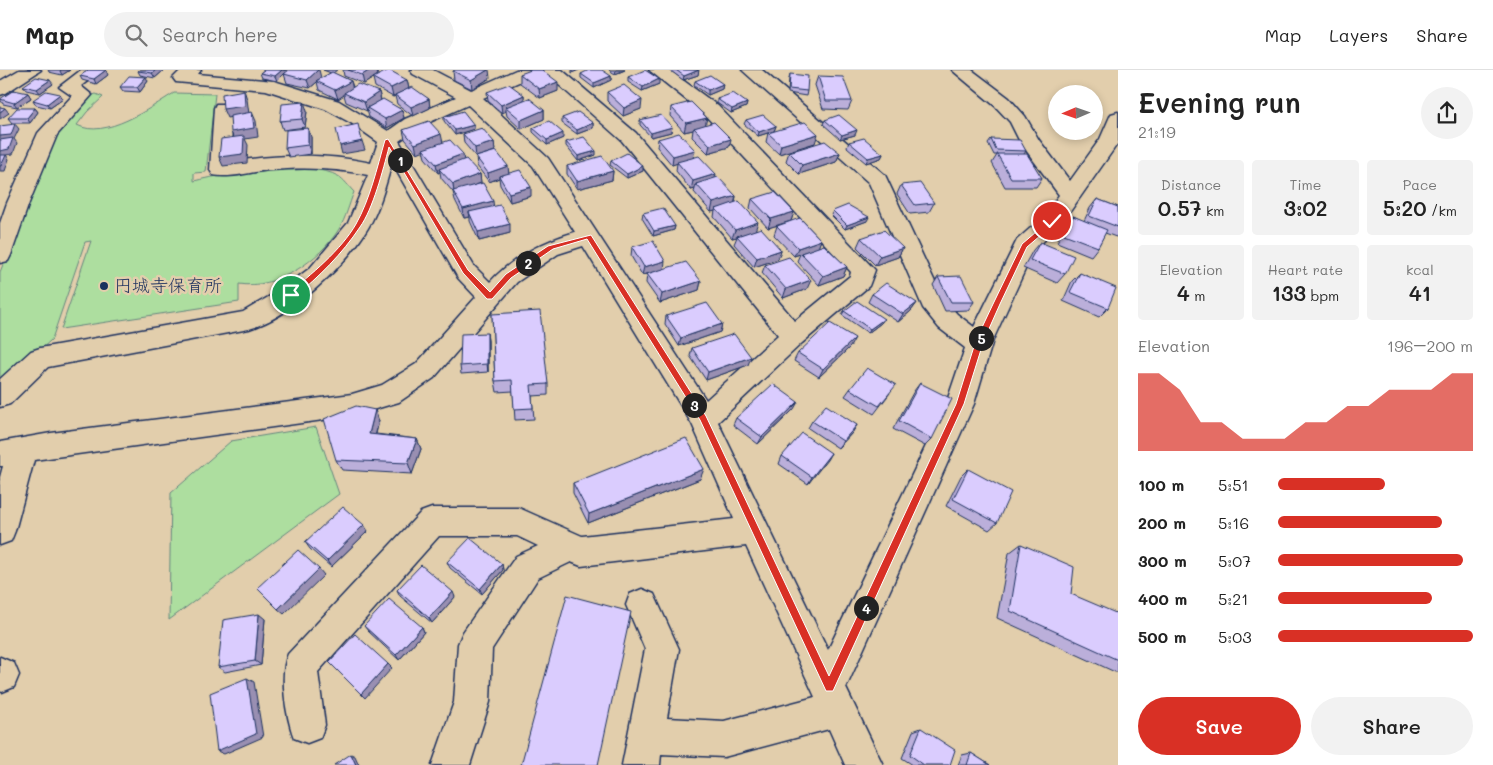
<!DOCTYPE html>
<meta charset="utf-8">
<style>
:root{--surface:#fff;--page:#f2f2f2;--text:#222;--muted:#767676;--line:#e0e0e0;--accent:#d93025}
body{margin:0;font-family:Mali,"Klee One",sans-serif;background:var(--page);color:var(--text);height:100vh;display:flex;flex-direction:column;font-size:19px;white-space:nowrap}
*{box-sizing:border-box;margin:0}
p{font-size:16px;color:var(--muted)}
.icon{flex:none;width:28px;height:28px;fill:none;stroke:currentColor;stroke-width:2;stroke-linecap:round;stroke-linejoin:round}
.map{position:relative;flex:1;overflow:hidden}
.details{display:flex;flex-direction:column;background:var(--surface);width:375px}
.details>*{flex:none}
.needle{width:32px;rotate:268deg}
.buttons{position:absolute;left:1048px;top:15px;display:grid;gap:10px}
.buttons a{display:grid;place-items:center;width:55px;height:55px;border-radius:50%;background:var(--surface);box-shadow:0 2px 8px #0003;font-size:25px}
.pin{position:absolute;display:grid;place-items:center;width:42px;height:42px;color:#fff;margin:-21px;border:2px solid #fff;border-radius:50%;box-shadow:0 1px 5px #0007}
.km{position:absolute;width:25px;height:25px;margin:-12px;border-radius:50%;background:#222;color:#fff;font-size:14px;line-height:25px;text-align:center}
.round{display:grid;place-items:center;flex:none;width:52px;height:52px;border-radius:26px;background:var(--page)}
.summary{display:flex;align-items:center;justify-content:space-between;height:85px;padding:0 20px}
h1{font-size:28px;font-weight:600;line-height:38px}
.metrics{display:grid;grid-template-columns:repeat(3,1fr);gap:8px;height:85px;padding:5px 20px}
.metrics div{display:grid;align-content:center;border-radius:5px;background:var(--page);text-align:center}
.metrics b{font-size:21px;font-weight:600}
.metrics small{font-size:14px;font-weight:400}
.metrics p{font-size:14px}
.chart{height:140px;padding:10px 20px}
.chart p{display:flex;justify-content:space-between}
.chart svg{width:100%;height:90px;margin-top:5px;fill:var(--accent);opacity:.7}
.button{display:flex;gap:10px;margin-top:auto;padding:10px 20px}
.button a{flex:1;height:58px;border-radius:30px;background:var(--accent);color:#fff;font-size:20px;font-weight:600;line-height:58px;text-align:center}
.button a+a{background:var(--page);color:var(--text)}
ul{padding:0 20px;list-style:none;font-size:16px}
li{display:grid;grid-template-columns:80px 60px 1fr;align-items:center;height:38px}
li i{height:12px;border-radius:6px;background:var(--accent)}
header{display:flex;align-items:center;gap:30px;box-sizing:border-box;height:70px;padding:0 25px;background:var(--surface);border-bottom:1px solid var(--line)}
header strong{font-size:24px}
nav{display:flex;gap:28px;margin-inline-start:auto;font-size:18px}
.search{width:350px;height:45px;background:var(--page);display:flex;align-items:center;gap:12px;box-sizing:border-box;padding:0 18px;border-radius:28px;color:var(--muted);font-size:19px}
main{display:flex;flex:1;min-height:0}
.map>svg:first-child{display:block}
.green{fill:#adde9f;stroke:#64867e}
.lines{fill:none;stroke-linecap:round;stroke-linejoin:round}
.minor-casing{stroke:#1b2f5e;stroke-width:3}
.minor{fill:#e2ceac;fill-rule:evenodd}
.wall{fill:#bbafda;stroke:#1b2f5e}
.shaded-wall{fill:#998fb2;stroke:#1b2f5e}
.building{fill:#daccfe;stroke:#1b2f5e}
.route{fill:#d93025;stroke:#fff}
.poi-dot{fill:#1b2f5e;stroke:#e2ceac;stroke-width:2}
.labels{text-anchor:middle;stroke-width:5;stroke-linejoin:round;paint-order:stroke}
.poi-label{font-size:18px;fill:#1b2f5e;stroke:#e2ceac;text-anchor:start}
</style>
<header>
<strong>Map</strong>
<div class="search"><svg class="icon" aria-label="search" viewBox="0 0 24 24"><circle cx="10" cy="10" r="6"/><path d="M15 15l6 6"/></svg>Search here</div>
<nav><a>Map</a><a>Layers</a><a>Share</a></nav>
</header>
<main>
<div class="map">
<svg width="1118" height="695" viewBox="0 0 1118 695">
<rect width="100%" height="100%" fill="#e2ceac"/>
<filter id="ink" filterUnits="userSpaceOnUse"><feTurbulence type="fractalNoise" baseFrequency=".02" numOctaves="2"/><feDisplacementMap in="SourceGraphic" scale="10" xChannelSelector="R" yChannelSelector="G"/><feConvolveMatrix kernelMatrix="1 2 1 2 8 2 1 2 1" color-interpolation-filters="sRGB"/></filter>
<g filter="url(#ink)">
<!-- green -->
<path class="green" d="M174,23L215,24L206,102L194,103V111C225,103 311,90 338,106C344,109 349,117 354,122C349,134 346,148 339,159C320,190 276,220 239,214V232L61,259L91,171L85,172L52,269L0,318V202L57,60L84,28L96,24L103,27L87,42L77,55C105,70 150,38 174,23Z
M316,357L339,424L169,550L171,423L231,371Z"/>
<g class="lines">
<!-- minor casing -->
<g class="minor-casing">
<path id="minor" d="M19,0H41L6,23L0,25V11Z
M81,0H102L81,16L92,25L57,65L29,133L11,185L8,191L0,193V153L7,133L38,63L72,26L59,17Z
M181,0H201L198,4L274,11L339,31L388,61L405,49L456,27L413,4L410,0H433L471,20L516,0H540L537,4L483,28L548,88L706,330L778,265L622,71L542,0H562L636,63L795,251L850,206L851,202L704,44L649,0H669L718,36L875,200L869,216L802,273L718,352L828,580L946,334L965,278L939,258L923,238L869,113L742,0H762L885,105L942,227L957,244L974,257L1017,170L1044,146L1059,125L1020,72L1010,52L995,36L952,0H972L1009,28L1025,46L1039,70L1070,111L1100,69L1111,44L1118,42V73L1060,156L1034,180L993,270L974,334L846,618L883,695H845L829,659L724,687L661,684L660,695H622L645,579L626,535L630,524L642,519L654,524L679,579L667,648L724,651L815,627L746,476L581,496L571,492L538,508L492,579L490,632L470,695H432L454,632L458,574L463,562L516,486L538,476L517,466H439L318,602L325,655L320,668L307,673L294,668C286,647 279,605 288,584L421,442L432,438H519L582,466L734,449L692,354L583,176L558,184L517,212L434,308L399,332L352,346L34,390L15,461L11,471L0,475V407L3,396H0V372L51,363L352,324L382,315L416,294L476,227L458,208L392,93C386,114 379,140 368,158C345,197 292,246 249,259L48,297L10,334L0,337V309L31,281L40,278L243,242L282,219L310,198L348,153L368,105C336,98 303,97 271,100C253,101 230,109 213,105L210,100L214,38L216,34H230L232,38L231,92C278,84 325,83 371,93L378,72L351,53L325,39L266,20L176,12L173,8ZM468,35L533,96L575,162C542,172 514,186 490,212L474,196L399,71L419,57Z
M0,587L14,593L19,605L14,617L2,622L0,621Z"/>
</g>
<!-- minor -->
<use href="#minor" class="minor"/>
</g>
<!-- wall -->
<path class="wall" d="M48,0H70L62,5L49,2Z
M139,0H164L155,8L140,5L138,1Z
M264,0H287V1L277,11L262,8L260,3Z
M323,0H337L333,3L351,11L353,17L379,22L381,30L402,40L404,48L387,58L369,47L367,40V41L346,32L344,25L338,29L319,20L317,12L310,18L287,13L284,4L321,8L331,3Z
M343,0H376L378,5L364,14L344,6Z
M609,0H625L615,4Z
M671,0H698V5L683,10L671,1Z
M453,1L490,8L472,19L454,10Z
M520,4L558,21L540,28L520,13Z
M581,4L611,6V10L594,18L581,8Z
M790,4L807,21L806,26L788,23L789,8Z
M108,5L96,14L82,10L80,6Z
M818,6L852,31L848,40L823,39L815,15Z
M628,7L659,14L642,21L628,12Z
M373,8L407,10L409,19L429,29L430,38L413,46L397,34L395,26L393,27L375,17Z
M148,11L140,22L123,21L120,17Z
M695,11L723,14L722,19L708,25L694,15Z
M53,14L40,23L26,20L23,16Z
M487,22L524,25V30L544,40V49L521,59L507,46L506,41L502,43L488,31Z
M607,22L641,39L623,46L607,31Z
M28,23L31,28L17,37L3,34L0,29Z
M63,29L50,38L36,35L33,30Z
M717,29L747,33L746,37L731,43L717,33Z
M671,37L705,54L729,77L708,83L692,67L693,60L684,62L670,46Z
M35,38L38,42L30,53H12L8,48Z
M307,41L305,57L283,60L280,51Z
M444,47L474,59L455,65L444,51Z
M562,48L593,53V58L577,64L562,53Z
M640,50L672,57L671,62L651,67L640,55Z
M746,50L776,56L774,61L758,66L744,54Z
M825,50L855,65L840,69L823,54Z
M533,58L563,68L547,75L533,62Z
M403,60L443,72L480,104L481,113L473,116L494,137L510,163L479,171L470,151V147L464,148L455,130L453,122L441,108L440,102L438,103L425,88L423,80L417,83L405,69Z
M768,63L815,73L779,84L766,72Z
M463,64L494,72L495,81L509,103L531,126L510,132L500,115L499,108L489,112L477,96L476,87L464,73Z
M311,67V84L289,87L285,78Z
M658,69L694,88L715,108L736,126L735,133L756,160L781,180L778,189L754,197L734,174L737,167L732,168L714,147L715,141L711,142L694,122L695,119L691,120L676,101L677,93L672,95L657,77Z
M991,69L1026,81L1024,84L1042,108L1036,117H1005L992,93L997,85H994L988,73Z
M566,72L596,85L578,91L566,76Z
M849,72L883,84L881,88L866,93L847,77Z
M789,82L840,83L836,92L799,104L786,91Z
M611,91L643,101L627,108L610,95Z
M567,96L613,101L612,110L577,119L567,104Z
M901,115L934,133L929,142L910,144L897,124Z
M752,129L794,142L791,151L768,158L750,138Z
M1097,129L1118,137V165L1116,167L1105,163L1098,177L1091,186L1057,172L1066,155L1073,146L1084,151L1090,138Z
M833,141L867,151L845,159L831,145Z
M643,143L675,156L674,160L653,166L642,148Z
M777,156L821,170L818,177L847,197L843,206L819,215L797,191L800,184L794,186L774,165Z
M861,168L903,178L898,187L875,195L857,177Z
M1040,172L1065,204L1057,213L1023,198L1033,180Z
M632,177L664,199L701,211L699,220L660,233L646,213L647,204L654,202L642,205L631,186Z
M765,195L807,219L783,228L762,203Z
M1080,203L1108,238L1099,247L1063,231L1072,211Z
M938,207L974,232L968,240L945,241L933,215Z
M872,224L917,233L911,241L898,252L868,232Z
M844,241L884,249L881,253L868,263L842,245Z
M492,244L548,314V325L532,326L534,349L515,350L513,321L497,322L495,311Z
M666,246L722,254L720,262L679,276L665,254Z
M487,263L488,271V302L461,304L460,296Z
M850,277L819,307L794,291L798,283Z
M692,278L748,295L706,310L690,286Z
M920,313L932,369L925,376L893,359L914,321Z
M850,319L890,323L874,344L845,326Z
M794,339L758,374L733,355L736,348Z
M379,351L376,364L417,369L421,379L412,404L342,400L336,390Z
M812,351L857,355L852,363L838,378L808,358Z
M831,383L808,414L779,394L782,386Z
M968,399L997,453L989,460L946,436L961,406Z
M700,409L588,453L573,423V413Z
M368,461L331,497L310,479L305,472Z
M1021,474L1071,524L1118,590V602H1115L997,548L1009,483Z
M447,492L502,494L503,500L482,524L450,498Z
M397,520L455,527L432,553L400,526Z
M265,549L261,595L225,602L218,597Z
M364,556L422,557L424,562L399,590L368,561Z
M921,658L950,695H913L902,688L913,661Z
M971,683L990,695H958L962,685Z"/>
<!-- shaded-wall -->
<path class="shaded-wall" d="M61,0H70L62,5L60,1Z
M106,0L108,5L96,14L94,9Z
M156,0H164L155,8L152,3Z
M282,0L287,1L277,11L275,6Z
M318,0H319L321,8L316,11L317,12L310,18L307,10Z
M370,0H376L378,5L364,14L362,5Z
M488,0H489L490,8L472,19L471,10Z
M572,0H579L572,3Z
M616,0H625L615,4Z
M699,0L698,5L683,10L684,6Z
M611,6V10L594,18V13Z
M146,7L148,11L140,22L137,17Z
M659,9V14L642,21L643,17Z
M50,10L53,14L40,23L37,19Z
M407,10L409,19L395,25V26L393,27L391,18Z
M351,11L353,20L344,23V25L338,29L335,20Z
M558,12V21L540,28L539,19Z
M723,14L722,19L708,25V20Z
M244,20L247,29L249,44L227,48L223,39Z
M379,22L381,31L367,38V41L364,32Z
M28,23L31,28L17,37L14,33Z
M60,24L63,29L50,38L47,34Z
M524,25V34L506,37V41L502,43L501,35Z
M429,29L430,38L413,46L411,37Z
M642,30L641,39L623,46L624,38Z
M304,32L307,41L305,57L302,49Z
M747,33L746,37L731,43L732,39Z
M5,38L9,43L0,49V42Z
M35,38L38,42L30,53L27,48Z
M402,40L404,48L387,58L385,49Z
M544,40V49L521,59V50Z
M252,42L256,51L258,67L245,69L248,75L247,93L223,96L219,87L235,71L231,62Z
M707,48L705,56L694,58L693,60L684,62L686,53Z
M593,53V58L577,64V60Z
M15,54L19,59L14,69L17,73L13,84L6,85L9,89L5,101H0V66Z
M474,55V59L455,65V60Z
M776,56L774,61L758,66L759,62Z
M672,57L671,62L651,67V63Z
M308,58L311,67V84L308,75Z
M857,60L855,65L840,69L842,65Z
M563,63V68L547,75V70Z
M441,64L443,73L417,83L415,74Z
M818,64L815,73L779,84L781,75Z
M731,69L729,77L708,83L710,75Z
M362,71L365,80L342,84L340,76Z
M494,72L495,81L476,87L475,78Z
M695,80L693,88L672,95L673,86Z
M596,81V85L578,91V86Z
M840,83L836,92L799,104L802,95Z
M463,84L464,93L439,99L440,102L438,103L436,94Z
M883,84L881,88L866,93L868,88Z
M508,96L509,105L499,106V108L489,112L488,103Z
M643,96V101L627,108V104Z
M613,101L612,110L577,119V111Z
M480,104L481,113L454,123L453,114Z
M716,104L714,113L696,114L695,119L691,120L693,111Z
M531,117V126L510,132L509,123Z
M736,126L734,135L716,139L715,141L711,142L713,133Z
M493,131L494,140L469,142L470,147L464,148L463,139Z
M794,142L791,151L768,158L771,149Z
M869,147L867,151L845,159L847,155Z
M758,152L755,161L737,166V167L732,168L735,160Z
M510,154V163L479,171L478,162Z
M675,156L674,160L653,166L654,161Z
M821,170L818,178L801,183L800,184L794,186L798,178Z
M903,178L898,187L875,195L880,186Z
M781,180L778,189L754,197L757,188Z
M665,191L664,200L642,205L644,197Z
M847,197L843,206L819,215L823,206Z
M811,210L807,219L783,228L786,219Z
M701,211L699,220L660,233L662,224Z
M917,233L911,241L898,252L903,244Z
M884,249L881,253L868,263L870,259Z
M722,254L720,262L679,276L681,268Z
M487,263L488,271V302L487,294Z
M855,268L850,277L819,307L823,299Z
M751,287L748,295L706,310L708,302Z
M798,332L794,339L758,374L762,367Z
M375,340L379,351L373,374L369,364Z
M857,355L852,363L838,378L843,371Z
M417,369L421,379L412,404L408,393Z
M831,383L827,390L808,414L812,407Z
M704,399L700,409L588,453L589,444Z
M364,455L368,461L331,497L327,491Z
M502,494L503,500L482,524L480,519Z
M319,499L324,505L284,544L278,539Z
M453,522L455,527L432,553L429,548Z
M259,544L265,549L261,595L255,591Z
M422,557L424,562L399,590L396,585Z
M388,594L392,598L365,628L361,624Z
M247,608L254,612L263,667L224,684L217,681Z
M351,684L355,686L359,695H356Z"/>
<!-- building -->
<path class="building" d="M88,0H106L94,9L80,6Z
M139,0H156L152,3L138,1Z
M264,0H282L275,6L260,3Z
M289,0H318L307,10L284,4Z
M348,0H370L362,5Z
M389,0L407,10L391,18L373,8Z
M455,0H488L471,10L453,1Z
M531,0H542L558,12L539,19L520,4Z
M589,0H602L611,6L594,13L581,4Z
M645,0L659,9L643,17L628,7Z
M676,0H699L684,6Z
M332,2L351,11L335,20L316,11Z
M790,4L808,6L807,21L789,19Z
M710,5L723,14L708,20L695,11Z
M129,6L146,7L137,17H120Z
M818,6L843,7L852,31H826Z
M36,7L50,10L37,19L23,16Z
M358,14L379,22L364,32L344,23Z
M509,14L524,25L501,35L487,22Z
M624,15L642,30L624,38L607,22Z
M412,17L429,29L411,37L395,25Z
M14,20L28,23L14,33L0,29Z
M244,20L245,36L223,39L222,24Z
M46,21L60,24L47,34L33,30Z
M733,23L747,33L732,39L717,29Z
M529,28L544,40L521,50L506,37Z
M383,29L402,40L385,49L367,38Z
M304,32L302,49L280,51L282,34Z
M691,32L707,48L686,53L671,37Z
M0,37L5,38L0,42Z
M17,38H35L27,48H8Z
M463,41L474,55L455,60L444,47Z
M252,42L254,58L231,62L230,46Z
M578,42L593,53L577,60L562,48Z
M661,45L672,57L651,63L640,50Z
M763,45L776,56L759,62L746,50Z
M839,45L857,60L842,65L825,50Z
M429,51L441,64L415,74L403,60Z
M549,51L563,63L547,70L533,58Z
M714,52L731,69L710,75L694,58Z
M805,52L818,64L781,75L768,63Z
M15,54L11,65L0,66V56Z
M358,54L362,71L340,76L336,59Z
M308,58V75L285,78L286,60Z
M482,58L494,72L475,78L463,64Z
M679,63L695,80L673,86L658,69Z
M244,66L243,84L219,87L221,69Z
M584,67L596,81L578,86L566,72Z
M13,68L9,79L0,81V70Z
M864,68L883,84L868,88L849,72Z
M991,69L1020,70L1026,81L996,80Z
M450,70L463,84L436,94L423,79Z
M825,71L840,83L802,95L789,82Z
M496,81L508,96L488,103L476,87Z
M627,83L643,96L627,104L611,91Z
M997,84H1027L1042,108H1011Z
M0,85H6L1,96H0Z
M602,86L613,101L577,111L567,96Z
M699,86L716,104L693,111L677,92Z
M466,89L480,104L453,114L439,99Z
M520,100L531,117L509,123L499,106Z
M718,107L736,126L713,133L696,114Z
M483,113L493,131L463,139L453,121Z
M920,113L934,133L915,135L901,115Z
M775,122L794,142L771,149L752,129Z
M1097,129L1118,137V157L1089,146Z
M739,131L758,152L735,160L716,139Z
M500,135L510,154L478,162L469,142Z
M848,135L869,147L847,155L833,141Z
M663,138L675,156L654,161L643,143Z
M1073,146L1107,160L1098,177L1064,164Z
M800,148L821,170L798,178L777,156Z
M761,158L781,180L757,188L737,166Z
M884,160L903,178L880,186L861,168Z
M653,171L665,191L644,197L632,177Z
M1040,172L1074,186L1065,204L1030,190Z
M824,175L847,197L823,206L801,183Z
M789,187L811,210L786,219L765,195Z
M686,192L701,211L662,224L647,204Z
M1080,203L1116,218L1108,238L1070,222Z
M961,206L974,232H951L938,207Z
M886,213L917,233L903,244L872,224Z
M857,231L884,249L870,259L844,241Z
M707,233L722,254L681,268L666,246Z
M540,241L548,314L531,315L533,338L514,339L512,310L495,311L492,244Z
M830,253L855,268L823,299L798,283Z
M487,263V294L460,296L461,264Z
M734,264L751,287L708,302L692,278Z
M867,298L896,315L879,336L850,319Z
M920,313L952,329L932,369L899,351Z
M773,314L798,332L762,367L736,348Z
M826,335L857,355L843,371L812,351Z
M356,336L375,340L369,364L417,369L408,393L336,390L324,349Z
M802,363L831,383L812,407L782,386Z
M686,368L704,399L589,444L573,413Z
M968,399L1011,422L997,453L953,429Z
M343,437L364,455L327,491L305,472Z
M470,468L502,494L480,519L447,492Z
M1021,474L1074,497L1071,524L1118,544V590L1010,541Z
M298,480L319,499L278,539L257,518Z
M421,495L453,522L429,548L397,520Z
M567,525L631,542L598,695H521Z
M389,529L422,557L396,585L364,556Z
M259,544L255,591L218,597L223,550Z
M355,564L388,594L361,624L329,592Z
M247,608L256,664L217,681L210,623Z
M921,658L955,680L950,695H924L910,685Z
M971,683L990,695H967Z
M351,684L356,695H334Z"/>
</g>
<!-- route -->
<path class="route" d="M388,69L468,200L490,222L506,204L548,176L591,165L706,346L829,606L956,334L976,270L993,234L1022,174L1050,150H1055V153L1027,177L1000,234L984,270L964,334L833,621H826L700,350L587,169L553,179L511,208L492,229H487L463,203L389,77C383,100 373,139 360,157C342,184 319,207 294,227H288V223C310,206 342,179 356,154C370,129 377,98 385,70Z"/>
<!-- markers -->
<circle class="poi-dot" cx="104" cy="216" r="5"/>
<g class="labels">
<!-- poi labels -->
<g class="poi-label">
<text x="114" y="222">円城寺保育所</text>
</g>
</g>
</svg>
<div class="buttons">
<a><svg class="needle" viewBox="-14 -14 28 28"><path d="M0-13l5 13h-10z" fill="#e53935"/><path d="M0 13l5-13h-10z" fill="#767676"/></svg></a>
</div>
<div class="pin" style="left:291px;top:225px;background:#1e9e55"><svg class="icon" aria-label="arrive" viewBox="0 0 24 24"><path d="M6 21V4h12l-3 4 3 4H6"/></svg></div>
<div class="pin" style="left:1052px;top:151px;background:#d93025"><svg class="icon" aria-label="check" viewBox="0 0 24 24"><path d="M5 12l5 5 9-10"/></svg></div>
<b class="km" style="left:400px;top:90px">1</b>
<b class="km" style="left:528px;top:193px">2</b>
<b class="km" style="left:694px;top:335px">3</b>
<b class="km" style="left:866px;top:538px">4</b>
<b class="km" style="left:981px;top:268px">5</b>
</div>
<section class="details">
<div class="summary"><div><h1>Evening run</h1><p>21:19</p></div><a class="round"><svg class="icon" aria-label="share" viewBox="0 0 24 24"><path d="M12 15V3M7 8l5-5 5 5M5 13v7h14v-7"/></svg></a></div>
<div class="metrics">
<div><p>Distance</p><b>0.57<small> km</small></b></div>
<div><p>Time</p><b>3:02</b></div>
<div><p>Pace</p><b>5:20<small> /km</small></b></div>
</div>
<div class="metrics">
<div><p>Elevation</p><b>4<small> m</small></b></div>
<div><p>Heart rate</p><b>133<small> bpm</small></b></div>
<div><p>kcal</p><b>41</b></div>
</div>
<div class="chart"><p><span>Elevation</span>196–200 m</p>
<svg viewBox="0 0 160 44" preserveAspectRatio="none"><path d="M0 44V6L10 6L20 14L30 30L40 30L50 38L60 38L70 38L80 30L90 30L100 22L110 22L120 14L130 14L140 14L150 6L160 6V44z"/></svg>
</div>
<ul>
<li><b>100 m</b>5:51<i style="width:55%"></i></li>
<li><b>200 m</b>5:16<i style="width:84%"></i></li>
<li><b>300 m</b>5:07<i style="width:95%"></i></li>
<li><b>400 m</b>5:21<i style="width:79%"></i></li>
<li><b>500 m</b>5:03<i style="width:100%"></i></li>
</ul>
<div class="button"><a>Save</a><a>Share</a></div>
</section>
</main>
